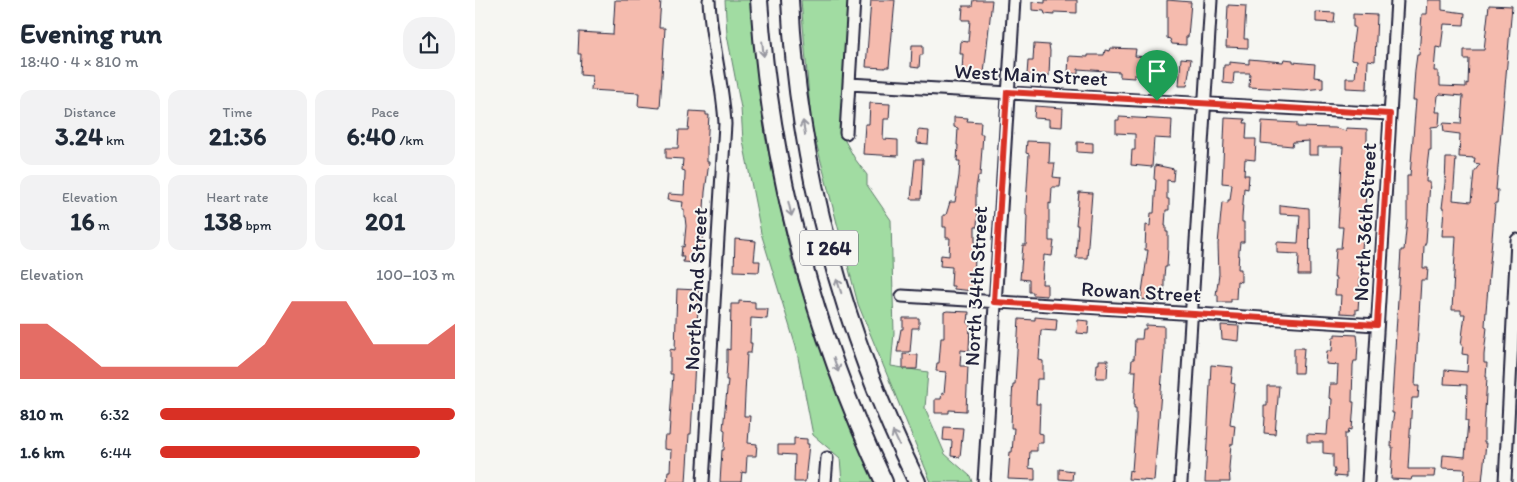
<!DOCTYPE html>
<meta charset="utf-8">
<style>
:root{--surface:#fff;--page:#f2f2f3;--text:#1f2937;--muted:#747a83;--accent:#d93025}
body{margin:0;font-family:Itim,sans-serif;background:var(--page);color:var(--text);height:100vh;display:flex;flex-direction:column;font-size:19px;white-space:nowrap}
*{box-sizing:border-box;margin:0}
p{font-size:16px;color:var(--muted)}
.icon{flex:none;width:28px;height:28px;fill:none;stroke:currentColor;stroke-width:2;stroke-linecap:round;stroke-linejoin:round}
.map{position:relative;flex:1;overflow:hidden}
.panel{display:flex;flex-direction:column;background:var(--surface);width:475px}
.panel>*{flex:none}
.pin{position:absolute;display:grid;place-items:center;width:42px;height:42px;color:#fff;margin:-51px -21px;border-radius:50% 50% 50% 0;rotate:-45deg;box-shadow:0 0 5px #0007}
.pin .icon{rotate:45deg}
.round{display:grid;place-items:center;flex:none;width:52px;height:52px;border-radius:20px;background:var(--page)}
.headline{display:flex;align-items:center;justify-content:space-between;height:85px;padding:0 20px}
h1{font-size:28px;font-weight:700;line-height:38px}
.stats{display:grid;grid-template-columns:repeat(3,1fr);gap:8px;height:85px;padding:5px 20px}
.stats div{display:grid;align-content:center;border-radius:12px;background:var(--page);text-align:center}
.stats b{font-size:25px;font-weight:700}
.stats small{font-size:14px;font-weight:400}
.stats p{font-size:14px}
.chart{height:140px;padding:10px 20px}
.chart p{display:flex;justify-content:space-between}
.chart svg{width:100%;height:90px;margin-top:5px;fill:var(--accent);opacity:.7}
ul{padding:0 20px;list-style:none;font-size:16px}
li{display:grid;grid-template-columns:80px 60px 1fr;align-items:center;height:38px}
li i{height:12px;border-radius:6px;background:var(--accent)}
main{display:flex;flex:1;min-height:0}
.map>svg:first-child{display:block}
.green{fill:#a1dca2;stroke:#627f6e}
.building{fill:#f5bbae;stroke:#22223b}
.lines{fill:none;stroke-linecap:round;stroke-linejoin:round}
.minor-casing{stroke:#22223b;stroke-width:15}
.highway-casing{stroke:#22223b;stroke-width:20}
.minor{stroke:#f6f6f2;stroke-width:11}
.highway{stroke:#f6f6f2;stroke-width:16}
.oneway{stroke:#9797a0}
.route-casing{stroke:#fff;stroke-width:10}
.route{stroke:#d93025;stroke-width:6}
.labels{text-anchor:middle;stroke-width:4;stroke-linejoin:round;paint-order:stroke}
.shield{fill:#f6f6f2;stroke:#626272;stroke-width:1}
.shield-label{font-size:20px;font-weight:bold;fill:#22223b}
.street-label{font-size:21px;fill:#22223b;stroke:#f6f6f2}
</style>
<main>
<section class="panel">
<div class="headline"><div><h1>Evening run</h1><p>18:40 · 4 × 810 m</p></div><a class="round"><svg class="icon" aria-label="share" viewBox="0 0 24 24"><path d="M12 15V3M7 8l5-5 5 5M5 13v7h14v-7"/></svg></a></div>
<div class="stats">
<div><p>Distance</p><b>3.24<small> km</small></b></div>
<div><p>Time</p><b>21:36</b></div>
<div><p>Pace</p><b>6:40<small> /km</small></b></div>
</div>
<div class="stats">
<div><p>Elevation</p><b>16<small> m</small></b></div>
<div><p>Heart rate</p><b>138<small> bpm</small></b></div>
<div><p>kcal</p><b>201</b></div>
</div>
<div class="chart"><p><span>Elevation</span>100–103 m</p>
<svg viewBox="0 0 160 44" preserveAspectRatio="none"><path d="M0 44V17L10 17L20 27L30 38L40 38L50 38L60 38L70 38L80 38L90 27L100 6L110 6L120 6L130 27L140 27L150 27L160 17V44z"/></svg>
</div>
<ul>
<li><b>810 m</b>6:32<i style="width:100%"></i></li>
<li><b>1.6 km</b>6:44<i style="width:88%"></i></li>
</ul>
</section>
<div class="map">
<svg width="1042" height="482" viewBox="0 0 1042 482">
<rect width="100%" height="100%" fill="#f6f6f2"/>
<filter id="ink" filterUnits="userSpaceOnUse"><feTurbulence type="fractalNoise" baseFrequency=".02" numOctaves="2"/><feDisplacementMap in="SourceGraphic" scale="10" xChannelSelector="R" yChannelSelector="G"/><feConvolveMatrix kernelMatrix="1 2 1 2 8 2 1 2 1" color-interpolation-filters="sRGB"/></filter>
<g filter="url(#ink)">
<!-- green -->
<path class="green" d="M250,0H276L290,136L317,262L352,365L399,482H367L365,458L338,435L321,347L286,233L268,141L266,108L252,35Z
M326,0H374L369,139L380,159L392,175V185L416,220L419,333L416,366L453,372L450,408L470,454L495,476L497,482H456L383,304L336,123Z"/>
<!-- building -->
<path class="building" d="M140,0H186L184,28H190L185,108L163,106L164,93L116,90L117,76L105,75L106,54H103L104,32L138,34Z
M396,0H420L414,67H410V68L391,67Z
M498,0H517L509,73L487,72L488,54H485L486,41L493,42L495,20H487L488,6H497Z
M570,0H602V13L579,12V15L570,14L569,11L557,10V2L570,3Z
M692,0L716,2L713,37H711V45L697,44L695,39L692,38Z
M953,0H967V10L990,13L989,25L969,24L966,48L961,47L959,71H963V78H965V86L991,87V83L993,84L994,59H989V50H1009L1014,5L1037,6L1021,190H1023L1022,203H1020L1011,311L1010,326L1012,327L1009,355V363H1012L1011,377H1012L1009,428V443H1011L1007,482H989L990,469L967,468L968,455L990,457L993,421H991L992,385L969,384L970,370L992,372L993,355L987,354L988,345H986L990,314H986V310H977L981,236H967L969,208H967L970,183L971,158H981L978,200L996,202L999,172L1005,164L999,163L1000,158L984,157L985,134L969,132L968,123L986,124L988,96L965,94L963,96L961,112H965L964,126L956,127V150H954L952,167L951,182H955L951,242L949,246L948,268H953L952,280H946L940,386H944L943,398H937L933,469H960L959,477H937L936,480L916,479L918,447H916L917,425L919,413H917V399L926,250H929L932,220V176H935L941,100H938L940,70L942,55H944L947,14H952Z
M753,5L771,6L769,39H773V48L751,47Z
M841,12L860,13L859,23L841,22Z
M878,14L902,15L900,61L893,60L892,89L871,88V78H880L882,60L876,59L880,27H878Z
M559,44L574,45L575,51L574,76L552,75L553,61H558Z
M437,45H448V55H445L444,68L436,67Z
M636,48L661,49L660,56L686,58L685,77L659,75V78L645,77V72L603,69V74L593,73L594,56L613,57V55H629L630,50L635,51Z
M706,58L716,59L712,86H704Z
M774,59L808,62L809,59L818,60V62L840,64L839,77L848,78V88L829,90L774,87L775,73H759L758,84L748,83L749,65H754V62L774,64Z
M395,103L415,104L414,119H409L408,139L423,140V156L388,154L390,124H394Z
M560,106L588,108L587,127L574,126V119L559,118Z
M215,111L231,112V115H234L232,146V162H234L230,192L226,260H223L222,263L208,262L209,256H206L207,246L209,247L211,226L210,217H209V209H207L208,202L192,200L193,194L209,195L210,175V171L207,170L208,159L191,158V148H203L204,130H213Z
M479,117L493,118L492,121L506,122L505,134H508L505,176H503L501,189V206H503L502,227H500V244H501L498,291L479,289V286H476L477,267L465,266L466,255L474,256L475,238H471V227H468V215H471L475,202H480L484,176L485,161H482L483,145H482L483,128L479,127Z
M644,117L697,120L696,139L679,138L677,167L656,165L657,150H660V134L641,133V120H644Z
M750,118L770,119L769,123H772L771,139H781L780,160L770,159L769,175H774L773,189L769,188L767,218V222H769V242H765L764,251L763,269H766V282L762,281L761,299H756V302H743V295H741L744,274L743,244L747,202L753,203V200H755L757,184L747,183Z
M787,121L822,123V127L860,128L871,131V128L892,129V147H894L893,163L884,295L883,310L881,309V314L865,313L866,295H860L861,278H859L861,248H866L868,227H863L868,147H843V155H834V141L818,142L817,146L786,143Z
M443,130L454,131L453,144L442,143Z
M552,141L575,142L574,163H580L578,177L586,178L585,187H577L576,204L574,203V241H579L577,256L569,255L567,284H572V296L558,295V292H554V280L545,279L548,245H551L552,216L551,215V205L554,154L551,153Z
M602,142L618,143V153L602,152Z
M440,159H448L446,199H436Z
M680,165L699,169L698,181L692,180V199H694V210H691L690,226H691V232H693V247L692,267H690L689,276V296H687V302L666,299L673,250H670L671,225L675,226L676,213H679L681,180L679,179Z
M604,192L617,193L612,258H601L603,225H601Z
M805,205L834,208L835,275H823L824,254L802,253V242L823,243L825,215L805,214Z
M260,239L281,241L279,261H285L284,272L259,271Z
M202,289L224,290L216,434H214L211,482H192L193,471H195L196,450L189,449V442L190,436H194L198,374H195V349L200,350Z
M264,301L280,302V309H293L292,319L276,318L275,343H277L276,353H272L269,416H275L273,443L282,444L281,456H272L271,473L267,472L266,482H245L247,450H249L250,430L248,429L253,380H251L252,360V349L255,350L256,304H264Z
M472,311L494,312L493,323H495L494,351L486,350L485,366H493L491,411L474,410V413H460V399H466L467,393L469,394L471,372L461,371L462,363H464L466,338H469V312Z
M560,317L582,319L581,331L566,330L564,360L568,361V379H562L561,404H565L564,433L568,434V443H562V451H555L554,468L560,469V480L533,479L535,452H537L539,428H536L537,398L538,384H540L544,319L560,320Z
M428,318H444V328H437L435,352H422L426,329H428Z
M603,320L614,321L613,334L602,333Z
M671,325L689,326V353L679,481L653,479L654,470L657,471L661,419V408H659L661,371H656L657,359H659L660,339H667L668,329H671Z
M746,325L764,326L763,341L747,339Z
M860,334L882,335L883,343L882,361H879L878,365L877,402H879L877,430L874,429L873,434H870L871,477L859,476L860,470L858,467V454L848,453V442H832V434L852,435L853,421L856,419L857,399L854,398L855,384H862L863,365L851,364L852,351H857L858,337H860Z
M819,348H829L827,373H819Z
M428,354L443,355L442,369H428Z
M624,360H633L632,378H621L622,364H624Z
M736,365L758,367L756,383L760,384L755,424L760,425L758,444H756L754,468L755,482H730Z
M792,386H804L800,434L789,433L790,417H789V406H792Z
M469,427L488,428L485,457L476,456L477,441L468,440Z
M319,438L332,439V444H334L330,482H319L320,455L303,454V445H319Z
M584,469L598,471L597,480L584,479Z"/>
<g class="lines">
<!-- minor casing -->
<g class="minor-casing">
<path id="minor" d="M374,84L915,114
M371,133L379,0
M427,296L902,325
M228,482L250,124C248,82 236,42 234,0
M350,482L352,458
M509,482L539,0
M706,482L736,0
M893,482L922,0
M1030,482L1042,240"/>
</g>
<!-- highway casing -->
<g class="highway-casing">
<path id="highway" d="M284,0C295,166 338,331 409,482
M315,0C323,167 368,332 442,482"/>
</g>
<!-- minor -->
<use href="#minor" class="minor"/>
<!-- highway -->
<use href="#highway" class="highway"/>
</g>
<!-- one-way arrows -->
<defs><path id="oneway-shaft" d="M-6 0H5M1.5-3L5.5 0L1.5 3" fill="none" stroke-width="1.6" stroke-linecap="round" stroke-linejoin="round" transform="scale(1.25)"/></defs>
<g class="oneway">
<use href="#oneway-shaft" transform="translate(288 49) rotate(84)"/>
<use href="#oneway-shaft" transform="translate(329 128) rotate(-99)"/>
<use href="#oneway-shaft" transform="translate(315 209) rotate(77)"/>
<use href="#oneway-shaft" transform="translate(364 286) rotate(-108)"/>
<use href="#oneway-shaft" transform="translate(361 365) rotate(71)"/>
<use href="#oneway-shaft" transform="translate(421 438) rotate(-115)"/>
</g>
</g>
<g class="lines" filter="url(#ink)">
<!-- route casing -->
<g class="route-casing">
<path id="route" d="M532,92L915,114L902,325L519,302Z"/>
</g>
<!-- route -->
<use href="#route" class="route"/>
</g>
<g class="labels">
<!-- shield labels -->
<rect class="shield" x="325" y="230.5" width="58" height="35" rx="4"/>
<g class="shield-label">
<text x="354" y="255">I 264</text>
</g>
<!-- street labels -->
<g class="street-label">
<text transform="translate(556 75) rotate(3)" y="7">West Main Street</text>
<text transform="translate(890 222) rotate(-87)" y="7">North 36th Street</text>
<text transform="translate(501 286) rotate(-87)" y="7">North 34th Street</text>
<text transform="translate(221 289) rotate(-87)" y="7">North 32nd Street</text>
<text transform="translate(666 292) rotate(3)" y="7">Rowan Street</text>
</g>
</g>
</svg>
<div class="pin" style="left:682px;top:101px;background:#1e9e55"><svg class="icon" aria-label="arrive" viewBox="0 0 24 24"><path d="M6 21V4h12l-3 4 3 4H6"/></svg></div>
</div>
</main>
